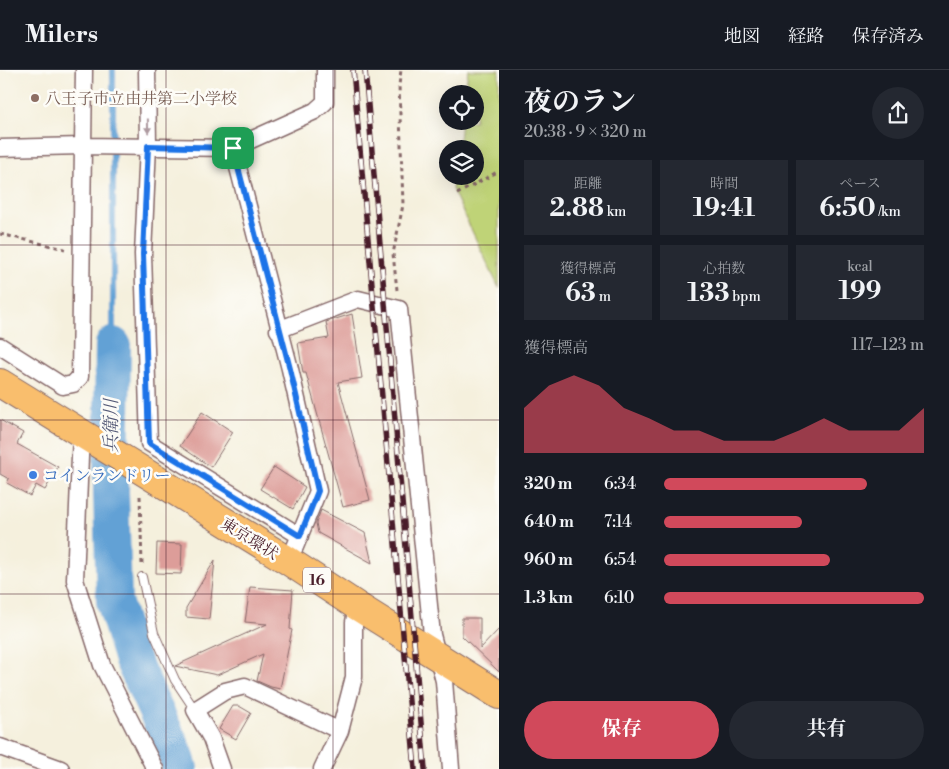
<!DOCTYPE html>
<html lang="ja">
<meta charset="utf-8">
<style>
:root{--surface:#171b24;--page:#242831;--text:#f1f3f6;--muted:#9ea1a6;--line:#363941;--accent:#d1495b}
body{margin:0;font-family:"Libre Bodoni","Noto Serif JP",serif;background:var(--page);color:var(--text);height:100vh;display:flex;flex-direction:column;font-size:19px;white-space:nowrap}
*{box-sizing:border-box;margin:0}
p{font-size:16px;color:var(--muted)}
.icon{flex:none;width:28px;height:28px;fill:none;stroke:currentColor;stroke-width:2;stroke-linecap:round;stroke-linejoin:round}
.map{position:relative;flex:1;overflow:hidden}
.drawer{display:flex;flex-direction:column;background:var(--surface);width:450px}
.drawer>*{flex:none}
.controls{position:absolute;left:439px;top:15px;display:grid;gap:10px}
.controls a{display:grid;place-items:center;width:45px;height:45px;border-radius:50%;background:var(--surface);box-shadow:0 5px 20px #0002;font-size:25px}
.pin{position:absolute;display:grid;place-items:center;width:42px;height:42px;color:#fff;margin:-21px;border-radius:10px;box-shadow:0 2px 8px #0006}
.round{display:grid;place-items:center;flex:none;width:52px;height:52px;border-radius:26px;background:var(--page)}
.headline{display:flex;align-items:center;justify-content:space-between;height:85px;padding:0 25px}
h1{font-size:28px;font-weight:700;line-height:38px}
.metrics{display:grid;grid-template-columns:repeat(3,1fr);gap:8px;height:85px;padding:5px 25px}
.metrics div{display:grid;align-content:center;border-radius:0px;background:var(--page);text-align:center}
.metrics b{font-size:25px;font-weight:700}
.metrics small{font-size:14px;font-weight:400}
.metrics p{font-size:14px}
.chart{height:140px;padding:10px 25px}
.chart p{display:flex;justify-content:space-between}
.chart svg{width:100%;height:90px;margin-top:5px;fill:var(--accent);opacity:.7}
.action{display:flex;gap:10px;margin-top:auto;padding:10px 25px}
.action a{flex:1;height:58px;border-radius:30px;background:var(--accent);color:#fff;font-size:20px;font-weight:700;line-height:58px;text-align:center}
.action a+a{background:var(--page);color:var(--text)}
ul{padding:0 25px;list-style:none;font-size:16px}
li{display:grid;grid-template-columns:80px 60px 1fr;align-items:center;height:38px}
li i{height:12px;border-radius:6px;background:var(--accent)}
header{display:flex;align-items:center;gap:30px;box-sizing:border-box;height:70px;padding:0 25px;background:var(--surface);border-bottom:1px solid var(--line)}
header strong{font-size:24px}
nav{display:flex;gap:28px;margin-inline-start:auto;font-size:18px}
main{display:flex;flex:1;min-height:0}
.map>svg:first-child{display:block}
.green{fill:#bfd377;stroke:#847951}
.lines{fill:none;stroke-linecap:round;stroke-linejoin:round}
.stream{stroke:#62a1d5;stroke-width:6}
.river{stroke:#62a1d5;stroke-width:36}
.building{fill:#dd9d99}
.service-casing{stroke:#866869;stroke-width:10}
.minor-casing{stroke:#866869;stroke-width:19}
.trunk-casing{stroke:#866869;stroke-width:30}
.path{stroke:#866869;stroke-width:3;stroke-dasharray:4 4;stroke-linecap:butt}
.service{stroke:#fff;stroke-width:8}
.minor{stroke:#fff;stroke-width:16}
.trunk{stroke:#f9be6d;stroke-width:28}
.rail-casing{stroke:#4a1f2b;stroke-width:5.5}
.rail{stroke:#fdfcf7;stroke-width:4;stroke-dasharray:11;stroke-linecap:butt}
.oneway{fill:#ae9aa0}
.route-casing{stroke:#fff;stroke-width:10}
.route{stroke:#1a73e8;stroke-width:6}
.grid{fill:none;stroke:#4a1f2b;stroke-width:1;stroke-opacity:0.55}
.education-dot{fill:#8d6e63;stroke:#fdfcf7;stroke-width:2}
.shop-dot{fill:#3f7fe0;stroke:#fdfcf7;stroke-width:2}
.labels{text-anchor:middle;stroke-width:5;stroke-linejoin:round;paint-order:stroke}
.shield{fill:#fdfcf7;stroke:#806168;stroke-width:1}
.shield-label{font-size:15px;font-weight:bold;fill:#4a1f2b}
.education-label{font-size:16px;fill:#785e54;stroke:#fdfcf7;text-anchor:start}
.shop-label{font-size:16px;fill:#366cbe;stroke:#fdfcf7;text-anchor:start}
.street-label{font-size:16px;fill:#4a1f2b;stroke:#fdfcf7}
.water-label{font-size:18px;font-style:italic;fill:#555a77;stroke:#fdfcf7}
</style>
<header>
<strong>Milers</strong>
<nav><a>地図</a><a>経路</a><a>保存済み</a></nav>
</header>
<main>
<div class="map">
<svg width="499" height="699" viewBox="0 0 499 699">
<rect width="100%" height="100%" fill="#fdfcf7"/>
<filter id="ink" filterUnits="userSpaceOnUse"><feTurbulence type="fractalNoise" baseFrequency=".02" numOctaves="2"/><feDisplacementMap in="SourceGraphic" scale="10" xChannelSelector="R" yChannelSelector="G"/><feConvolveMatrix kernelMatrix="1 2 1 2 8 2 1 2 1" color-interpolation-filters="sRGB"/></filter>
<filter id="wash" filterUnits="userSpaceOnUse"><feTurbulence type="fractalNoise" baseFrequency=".0096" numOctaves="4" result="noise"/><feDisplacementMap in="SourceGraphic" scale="20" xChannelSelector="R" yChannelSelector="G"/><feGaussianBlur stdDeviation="1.12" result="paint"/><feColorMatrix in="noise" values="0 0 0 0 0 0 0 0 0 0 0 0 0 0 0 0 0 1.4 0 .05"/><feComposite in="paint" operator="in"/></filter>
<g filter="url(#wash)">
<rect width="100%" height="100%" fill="#f5f0dd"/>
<!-- green -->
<path class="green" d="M468,0H499V218L452,119L454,106H475V79H458L461,51H475V24H465Z"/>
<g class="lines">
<!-- stream -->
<path class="stream" d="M113,275V0"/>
<!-- river -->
<path class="river" d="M113,275L111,422L114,531L131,587L176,685L180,699"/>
</g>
<g id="blocks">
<!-- building -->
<path class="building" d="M352,244L362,308L338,312L370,430L343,437L306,303H303L298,273L329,268L326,252Z
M202,342L233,362L211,397L180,376Z
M0,350L23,363L17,374L58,397L45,420L36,415L30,426L7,413L9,409L0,404Z
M274,397L305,417L293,439L260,419Z
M321,440L365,463L372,493L318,463L316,453Z
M157,473L182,474L181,504L156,503Z
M215,490L209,549L186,547V538Z
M250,517L293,520L290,559L292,560L280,619L271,617L257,611L263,584L217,605L175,596L267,554L245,552Z
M462,548H480V579L499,559V602L462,566Z
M233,636H239L251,643L236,669L219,659Z"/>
</g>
</g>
<g filter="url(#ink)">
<use href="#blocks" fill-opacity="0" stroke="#866869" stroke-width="1"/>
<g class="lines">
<!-- service casing -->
<g class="service-casing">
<path id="service" d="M142,507L154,563L175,610L195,640"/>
</g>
<!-- minor casing -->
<g class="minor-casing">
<path id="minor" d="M147,0L148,76L143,184L149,373L300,466
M0,78L83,76L233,78L315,41L325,32V0
M233,78L290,299L318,421L295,477L287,490
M278,260L358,229L399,239L432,565L444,611L451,699
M0,276L63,316L73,314L80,307L84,0
M81,362L75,510L102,595L155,699
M0,677L61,699
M222,699L211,668L195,640L225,621L245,616L340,661
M322,699L340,661L354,607V552L357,536"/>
</g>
<!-- trunk casing -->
<g class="trunk-casing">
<path id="trunk" d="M0,313L287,490L357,536L499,625"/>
</g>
<!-- path -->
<path class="path" d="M457,124L499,101
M0,164L65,179
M397,220L393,184L403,135L399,15L401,0
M140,426L142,495"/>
<!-- service -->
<use href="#service" class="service"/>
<!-- minor -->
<use href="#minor" class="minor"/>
<!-- trunk -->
<use href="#trunk" class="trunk"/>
<!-- rail casing -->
<g class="rail-casing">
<path id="rail" d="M353,0L415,699
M365,0L425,699"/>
</g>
<!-- rail -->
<use href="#rail" class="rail"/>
</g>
<!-- one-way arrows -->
<defs><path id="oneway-solid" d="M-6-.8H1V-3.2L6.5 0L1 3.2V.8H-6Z" transform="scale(1.25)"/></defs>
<use class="oneway" href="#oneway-solid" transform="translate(148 56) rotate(89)"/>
</g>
<g class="lines" filter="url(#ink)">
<!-- route casing -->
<g class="route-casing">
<path id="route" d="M148,76L233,78L290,299L318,421L300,466L149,373L143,184Z"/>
</g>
<!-- route -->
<use href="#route" class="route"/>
</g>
<!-- grid -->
<path class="grid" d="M166,0V699M333,0V699M0,175H499M0,350H499M0,524H499"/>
<!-- markers -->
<circle class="education-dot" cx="35" cy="28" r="5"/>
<circle class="shop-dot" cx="33" cy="405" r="5"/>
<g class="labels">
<!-- shield labels -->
<rect class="shield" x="303" y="497.5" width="28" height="25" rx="4"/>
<g class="shield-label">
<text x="317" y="515">16</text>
</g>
<!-- education labels -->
<g class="education-label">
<text x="45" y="34">八王子市立由井第二小学校</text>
</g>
<!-- shop labels -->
<g class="shop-label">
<text x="43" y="411">コインランドリー</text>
</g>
<!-- street labels -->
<g class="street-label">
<text transform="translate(250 468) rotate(32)" y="6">東京環状</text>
</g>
<!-- water labels -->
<g class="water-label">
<text transform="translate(111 356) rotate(-90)" y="6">兵衛川</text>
</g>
</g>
</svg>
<div class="controls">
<a><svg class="icon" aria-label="locate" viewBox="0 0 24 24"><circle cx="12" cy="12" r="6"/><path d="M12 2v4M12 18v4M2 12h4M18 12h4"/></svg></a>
<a><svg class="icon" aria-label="layers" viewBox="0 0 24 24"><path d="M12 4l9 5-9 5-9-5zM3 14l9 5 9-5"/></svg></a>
</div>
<div class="pin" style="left:233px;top:78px;background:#1e9e55"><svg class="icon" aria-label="arrive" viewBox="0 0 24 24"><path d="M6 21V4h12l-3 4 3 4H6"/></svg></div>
</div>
<section class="drawer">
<div class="headline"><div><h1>夜のラン</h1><p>20:38 · 9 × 320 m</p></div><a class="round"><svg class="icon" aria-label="share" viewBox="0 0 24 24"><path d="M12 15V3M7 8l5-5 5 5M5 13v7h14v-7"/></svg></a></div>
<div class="metrics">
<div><p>距離</p><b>2.88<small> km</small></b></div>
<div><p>時間</p><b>19:41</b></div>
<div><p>ペース</p><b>6:50<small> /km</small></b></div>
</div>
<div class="metrics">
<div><p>獲得標高</p><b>63<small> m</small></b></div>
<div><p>心拍数</p><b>133<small> bpm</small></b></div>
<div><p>kcal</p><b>199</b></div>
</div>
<div class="chart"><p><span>獲得標高</span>117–123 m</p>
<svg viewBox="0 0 160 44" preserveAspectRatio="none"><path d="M0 44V22L10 11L20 6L30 11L40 22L50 27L60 33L70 33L80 38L90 38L100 38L110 33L120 27L130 33L140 33L150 33L160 22V44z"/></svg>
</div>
<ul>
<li><b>320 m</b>6:34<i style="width:78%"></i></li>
<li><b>640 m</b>7:14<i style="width:53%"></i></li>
<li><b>960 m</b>6:54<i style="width:64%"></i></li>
<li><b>1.3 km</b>6:10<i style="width:100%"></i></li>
</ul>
<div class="action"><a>保存</a><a>共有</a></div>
</section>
</main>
